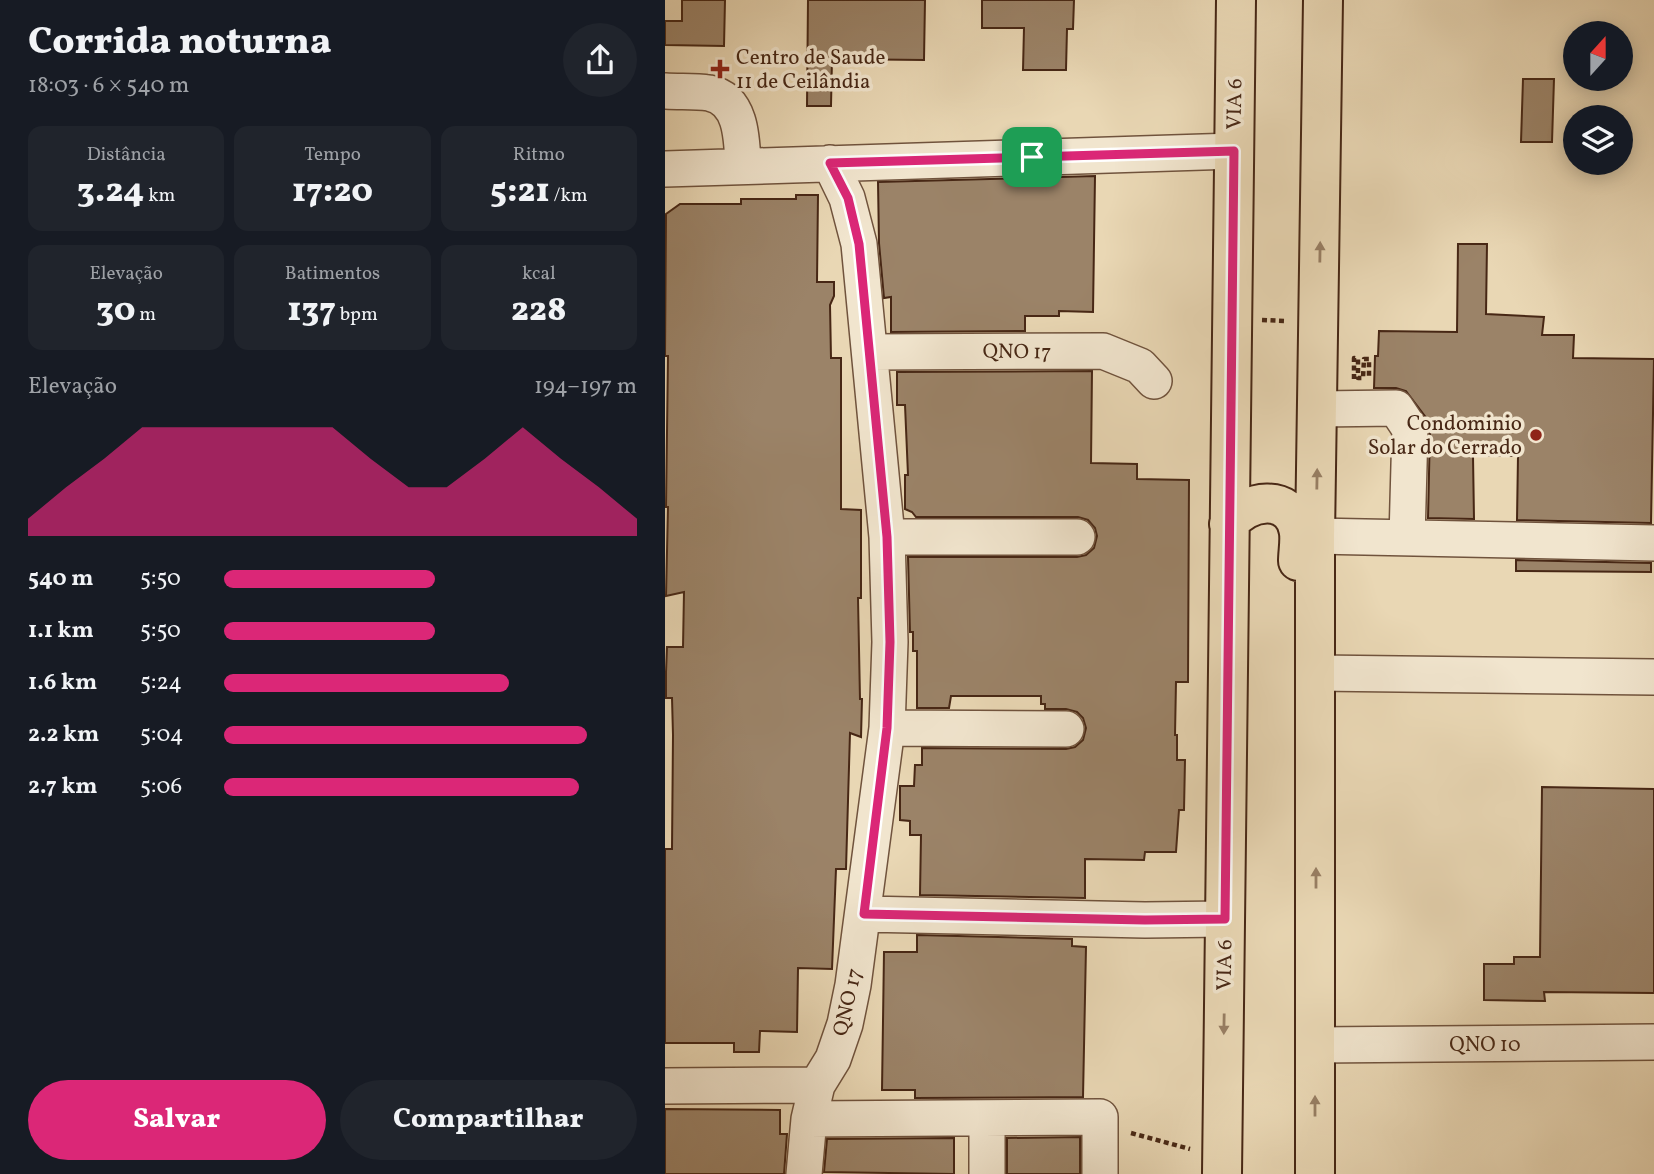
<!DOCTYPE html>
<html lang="pt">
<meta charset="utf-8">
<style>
:root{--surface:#171b24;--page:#20242c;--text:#f1f3f6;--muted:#9ea1a6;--accent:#db2777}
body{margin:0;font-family:Vollkorn,serif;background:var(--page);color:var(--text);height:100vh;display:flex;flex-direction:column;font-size:26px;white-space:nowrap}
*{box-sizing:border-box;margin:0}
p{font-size:23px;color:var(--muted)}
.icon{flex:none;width:38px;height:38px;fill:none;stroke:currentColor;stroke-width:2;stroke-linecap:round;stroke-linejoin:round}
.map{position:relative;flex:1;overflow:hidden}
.sheet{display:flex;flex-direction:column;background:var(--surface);width:665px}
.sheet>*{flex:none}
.needle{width:46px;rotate:21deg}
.buttons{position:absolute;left:898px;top:21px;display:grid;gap:14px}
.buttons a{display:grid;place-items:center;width:70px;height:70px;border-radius:50%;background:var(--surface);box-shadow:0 4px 18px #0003;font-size:35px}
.pin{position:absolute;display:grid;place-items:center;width:60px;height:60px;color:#fff;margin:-30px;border-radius:14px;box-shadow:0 4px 10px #0006}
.round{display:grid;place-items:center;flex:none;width:74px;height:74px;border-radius:37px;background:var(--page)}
.headline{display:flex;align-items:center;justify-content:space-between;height:119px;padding:0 28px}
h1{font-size:38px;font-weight:800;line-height:52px}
.stats{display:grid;grid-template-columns:repeat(3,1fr);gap:10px;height:119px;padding:7px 28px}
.stats div{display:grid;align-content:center;border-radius:14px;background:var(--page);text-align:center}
.stats b{font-size:35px;font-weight:800}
.stats small{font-size:19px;font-weight:400}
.stats p{font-size:19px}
.chart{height:196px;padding:14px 28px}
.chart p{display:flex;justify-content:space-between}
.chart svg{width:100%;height:126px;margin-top:7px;fill:var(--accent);opacity:.7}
.button{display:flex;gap:14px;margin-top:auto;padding:14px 28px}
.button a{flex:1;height:80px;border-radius:42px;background:var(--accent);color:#fff;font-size:28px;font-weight:800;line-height:80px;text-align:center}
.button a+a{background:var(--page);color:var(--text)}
ul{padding:0 28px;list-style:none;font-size:23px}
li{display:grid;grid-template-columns:112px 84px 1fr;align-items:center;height:52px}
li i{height:18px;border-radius:9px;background:var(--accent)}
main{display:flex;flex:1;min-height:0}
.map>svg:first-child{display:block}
.building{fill:#9b8368;stroke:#472715;stroke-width:2}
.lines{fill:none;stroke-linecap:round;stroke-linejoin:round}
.minor-casing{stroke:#70533d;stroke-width:38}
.major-casing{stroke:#472715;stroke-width:42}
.path{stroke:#472715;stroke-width:4.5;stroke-dasharray:5 3.5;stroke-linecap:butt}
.minor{stroke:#f1e5ce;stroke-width:35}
.major{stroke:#e9d7b4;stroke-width:38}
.oneway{fill:#987f64}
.route-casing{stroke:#fff;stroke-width:14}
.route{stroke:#db2777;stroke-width:9}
.poi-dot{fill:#8f2418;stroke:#f1e5ce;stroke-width:2.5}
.labels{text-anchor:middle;stroke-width:7;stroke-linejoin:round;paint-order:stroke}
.poi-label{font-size:21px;fill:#472715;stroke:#f1e5ce;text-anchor:start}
.street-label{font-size:21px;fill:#472715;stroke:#f1e5ce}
</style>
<main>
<section class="sheet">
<div class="headline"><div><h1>Corrida noturna</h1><p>18:03 · 6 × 540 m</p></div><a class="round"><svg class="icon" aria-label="share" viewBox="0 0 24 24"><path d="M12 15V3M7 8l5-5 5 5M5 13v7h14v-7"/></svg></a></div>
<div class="stats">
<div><p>Distância</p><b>3.24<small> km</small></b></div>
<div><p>Tempo</p><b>17:20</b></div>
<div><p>Ritmo</p><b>5:21<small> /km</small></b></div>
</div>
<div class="stats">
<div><p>Elevação</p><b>30<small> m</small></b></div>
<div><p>Batimentos</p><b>137<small> bpm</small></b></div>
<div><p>kcal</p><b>228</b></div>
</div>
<div class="chart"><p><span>Elevação</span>194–197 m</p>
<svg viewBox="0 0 160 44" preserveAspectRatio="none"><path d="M0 44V38L10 27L20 17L30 6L40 6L50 6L60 6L70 6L80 6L90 17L100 27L110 27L120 17L130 6L140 17L150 27L160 38V44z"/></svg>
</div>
<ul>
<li><b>540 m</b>5:50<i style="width:51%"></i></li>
<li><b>1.1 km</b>5:50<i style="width:51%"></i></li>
<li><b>1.6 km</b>5:24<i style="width:69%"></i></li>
<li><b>2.2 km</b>5:04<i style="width:88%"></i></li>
<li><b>2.7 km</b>5:06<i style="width:86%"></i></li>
</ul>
<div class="button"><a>Salvar</a><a>Compartilhar</a></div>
</section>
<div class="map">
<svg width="989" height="1174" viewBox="0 0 989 1174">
<rect width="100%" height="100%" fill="#e9d7b4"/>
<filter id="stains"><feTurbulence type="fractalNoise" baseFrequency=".00286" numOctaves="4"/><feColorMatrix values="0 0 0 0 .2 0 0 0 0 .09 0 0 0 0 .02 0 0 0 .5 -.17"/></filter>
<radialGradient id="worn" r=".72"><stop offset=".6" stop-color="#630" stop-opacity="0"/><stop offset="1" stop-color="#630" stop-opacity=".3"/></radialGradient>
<!-- building -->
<path class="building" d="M17,0H60L59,46L0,45V21H17Z
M143,0H260L259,60L167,59L166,106H142Z
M317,0H409L408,29H402L401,70H358L359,28H317Z
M858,79H889L887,142H856Z
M430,176L428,312L394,311V316H360V331L226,332V297L219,298L214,243L213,182Z
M131,195H153L152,282H169V296L165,305L166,358H176V509L196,510V598H193L195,699H197L196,737L185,733L181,869H171L167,969L133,968L132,1032L95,1031L94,1052H69V1043H0V849H7L8,735L7,698H1V672L2,647H18L19,592L1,596L3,507H1L3,356H0L1,214L15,204H76V199H131Z
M793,244H822L821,314L879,317L877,335H909L908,358L989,359L986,523L852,520L853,456H808L809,519L763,518L765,430L762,419L741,391L731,388H709L710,356H713L714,331L792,332Z
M427,371L426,463L472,464V479L524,480L523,682H511L510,735H512V760H520L519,810H514L511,852H480L479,860L420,859V898L255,895L256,835H245V821L235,820V786H249L250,765H257V748L401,749L410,747L418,740L421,728L418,718L412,712L401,709H380V704H376V696H286L284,708H252V651H248V632H245L243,557H412L421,555L429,548L432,536L430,528L423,520L413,517H251L247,512L240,509V475H243L240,405H232V372Z
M851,560L986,563V572L851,571Z
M877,787L989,789V993L879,992L880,1001L819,1000V964H849V957H875Z
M252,935L407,939V946L421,947L418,1097L250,1098V1090H217L219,952H252Z
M0,1109L115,1110V1134H122L119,1174H0Z
M415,1137V1174H342V1138Z
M289,1138V1174L159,1172L162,1139Z"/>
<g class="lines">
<!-- minor casing -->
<g class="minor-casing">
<path id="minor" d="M0,91C14,92 30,91 44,93C77,99 77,140 78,166
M0,169L569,151
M205,352L438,351L475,366L489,381
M653,409L731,408L745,429L742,538
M650,536L989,543
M222,537H412
M651,673L989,677
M222,728L401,729
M199,914L480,920L560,919
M651,1045L989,1042
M0,1086L152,1085
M144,1119L435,1117V1174
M139,1174L144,1119L152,1085L168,1059L180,1024L188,985L222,728L225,642L222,537L194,244L182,198L165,163
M322,1174V1118"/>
</g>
<!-- major casing -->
<g class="major-casing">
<path id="major" d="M564,524C581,499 625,493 633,528C636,538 633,551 633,561
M557,1174L571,0
M650,1174V536L658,0"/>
</g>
<!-- path -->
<path class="path" d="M597,320L620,321
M689,379V358L693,359V378H698L699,359H704V377
M466,1133L525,1149"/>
<!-- minor -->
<use href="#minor" class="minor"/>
<!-- major -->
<use href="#major" class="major"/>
</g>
<!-- one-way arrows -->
<defs><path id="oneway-solid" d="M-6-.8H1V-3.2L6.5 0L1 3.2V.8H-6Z" transform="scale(1.75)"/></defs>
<g class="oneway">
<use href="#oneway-solid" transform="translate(655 252) rotate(-89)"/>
<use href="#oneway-solid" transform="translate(652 479) rotate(-89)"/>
<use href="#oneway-solid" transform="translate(651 878) rotate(-90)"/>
<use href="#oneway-solid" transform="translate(559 1024) rotate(91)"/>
<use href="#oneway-solid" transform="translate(650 1106) rotate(-90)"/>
</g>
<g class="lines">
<!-- route casing -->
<g class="route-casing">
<path id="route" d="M569,151L560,919L480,920L199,914L222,728L225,642L222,537L194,244L183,198L165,163Z"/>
</g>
<!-- route -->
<use href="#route" class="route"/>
</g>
<!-- markers -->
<g class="poi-dot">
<path d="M51.5 58.5h7v7h7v7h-7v7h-7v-7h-7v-7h7z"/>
<circle cx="871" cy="435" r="7"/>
</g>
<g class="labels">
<!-- poi labels -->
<g class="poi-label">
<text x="71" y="64">Centro de Saude<tspan x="71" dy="24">11 de Ceilândia</tspan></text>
<text x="857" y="430" text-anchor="end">Condominio<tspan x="857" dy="24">Solar do Cerrado</tspan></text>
</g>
<!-- street labels -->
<g class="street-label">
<text transform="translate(569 104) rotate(-89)" y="7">VIA 6</text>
<text transform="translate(352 351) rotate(1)" y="7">QNO 17</text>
<text transform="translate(559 965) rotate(-89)" y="7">VIA 6</text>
<text transform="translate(182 1002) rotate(-77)" y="7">QNO 17</text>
<text x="820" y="1051">QNO 10</text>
</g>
</g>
<rect width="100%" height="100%" filter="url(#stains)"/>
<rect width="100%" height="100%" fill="url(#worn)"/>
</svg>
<div class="buttons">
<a><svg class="needle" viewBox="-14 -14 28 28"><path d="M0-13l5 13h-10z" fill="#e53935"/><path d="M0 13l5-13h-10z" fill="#9ea1a6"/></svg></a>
<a><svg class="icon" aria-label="layers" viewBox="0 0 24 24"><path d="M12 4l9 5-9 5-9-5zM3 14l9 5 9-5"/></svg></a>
</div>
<div class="pin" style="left:367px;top:157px;background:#1e9e55"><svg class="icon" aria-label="arrive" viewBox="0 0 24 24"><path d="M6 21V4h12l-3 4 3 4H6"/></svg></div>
</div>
</main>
